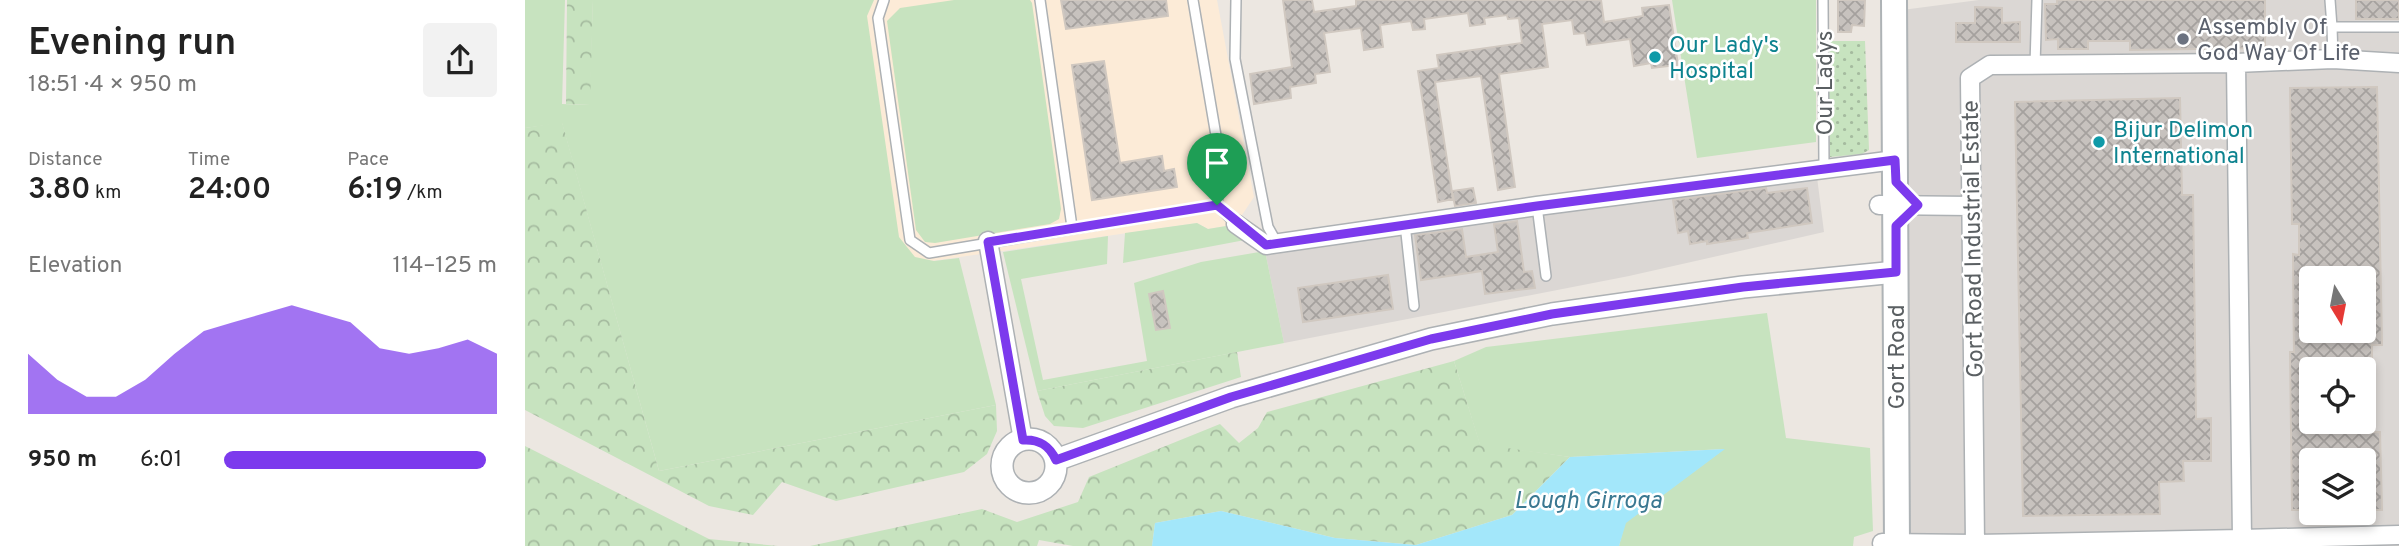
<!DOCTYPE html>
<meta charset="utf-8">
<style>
:root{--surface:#fff;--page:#f2f2f2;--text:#222;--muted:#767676;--accent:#7c3aed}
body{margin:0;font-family:Overpass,sans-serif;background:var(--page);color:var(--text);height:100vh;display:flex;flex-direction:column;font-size:26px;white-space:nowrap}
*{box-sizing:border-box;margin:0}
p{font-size:23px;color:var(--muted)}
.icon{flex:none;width:38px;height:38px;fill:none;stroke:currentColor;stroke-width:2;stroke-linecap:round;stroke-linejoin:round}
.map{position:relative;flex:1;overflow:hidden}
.panel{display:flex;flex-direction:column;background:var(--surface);width:525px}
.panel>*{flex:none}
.needle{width:46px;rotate:170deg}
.controls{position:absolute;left:1774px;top:266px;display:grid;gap:14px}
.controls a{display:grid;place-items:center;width:77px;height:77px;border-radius:7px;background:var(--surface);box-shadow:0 4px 10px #0003;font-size:35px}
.pin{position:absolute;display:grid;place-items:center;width:60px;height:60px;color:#fff;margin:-72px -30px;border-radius:50% 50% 50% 0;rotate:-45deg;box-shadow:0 0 7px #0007}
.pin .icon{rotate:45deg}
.round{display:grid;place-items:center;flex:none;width:74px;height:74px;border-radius:7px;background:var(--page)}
.summary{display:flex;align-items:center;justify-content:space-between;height:119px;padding:0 28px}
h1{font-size:38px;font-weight:600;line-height:52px}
.figures{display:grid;grid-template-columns:repeat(3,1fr);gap:10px;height:119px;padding:7px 28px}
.figures div{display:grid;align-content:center}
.figures b{font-size:30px;font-weight:600}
.figures small{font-size:19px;font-weight:400}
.figures p{font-size:19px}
.chart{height:196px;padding:14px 28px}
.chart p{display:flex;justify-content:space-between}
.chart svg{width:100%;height:126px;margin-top:7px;fill:var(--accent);opacity:.7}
ul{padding:0 28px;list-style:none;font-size:23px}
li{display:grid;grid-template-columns:112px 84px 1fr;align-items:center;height:52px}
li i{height:18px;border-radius:9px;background:var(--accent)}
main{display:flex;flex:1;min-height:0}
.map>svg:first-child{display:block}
.commercial{fill:#fcebd7}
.industrial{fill:#dbd7d4;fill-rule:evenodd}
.grass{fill:#c7e3bf}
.forest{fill:url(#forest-crowns)}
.garden{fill:url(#garden-dots)}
.water{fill:#a3e7fa}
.building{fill:url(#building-cross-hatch);stroke:#d0c8c0;stroke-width:2;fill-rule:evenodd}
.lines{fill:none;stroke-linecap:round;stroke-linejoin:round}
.service-casing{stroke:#adb1b4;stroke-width:12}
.minor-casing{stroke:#adb1b4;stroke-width:21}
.tertiary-casing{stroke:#adb1b4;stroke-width:24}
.secondary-casing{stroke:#aeb3b6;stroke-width:28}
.service{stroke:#fff;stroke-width:9}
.minor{stroke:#fff;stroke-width:18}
.tertiary{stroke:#fff;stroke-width:21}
.secondary{stroke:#fff;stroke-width:24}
.route-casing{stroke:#fff;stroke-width:14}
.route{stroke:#7c3aed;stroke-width:9}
.worship-dot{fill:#6b7280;stroke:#fff;stroke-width:2.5}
.culture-dot{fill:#0f9aa8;stroke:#fff;stroke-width:2.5}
.labels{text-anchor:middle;stroke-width:5;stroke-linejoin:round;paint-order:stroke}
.worship-label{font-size:23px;fill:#5b616d;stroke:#fff;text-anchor:start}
.culture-label{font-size:23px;fill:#0d838f;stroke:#fff;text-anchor:start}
.street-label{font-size:23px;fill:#5a5f62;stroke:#fff}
.water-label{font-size:24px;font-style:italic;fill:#3a7891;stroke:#fff}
</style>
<main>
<section class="panel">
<div class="summary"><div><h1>Evening run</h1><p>18:51 · 4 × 950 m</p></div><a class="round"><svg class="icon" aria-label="share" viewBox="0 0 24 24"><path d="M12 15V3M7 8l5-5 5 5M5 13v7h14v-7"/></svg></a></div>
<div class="figures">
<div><p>Distance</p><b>3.80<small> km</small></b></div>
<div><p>Time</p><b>24:00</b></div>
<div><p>Pace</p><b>6:19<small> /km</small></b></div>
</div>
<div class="chart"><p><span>Elevation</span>114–125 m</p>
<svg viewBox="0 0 160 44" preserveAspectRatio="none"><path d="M0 44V23L10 32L20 38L30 38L40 32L50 23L60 15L70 12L80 9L90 6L100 9L110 12L120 21L130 23L140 21L150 18L160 23V44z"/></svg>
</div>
<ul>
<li><b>950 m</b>6:01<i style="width:96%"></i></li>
</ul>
</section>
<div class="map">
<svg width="1874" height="546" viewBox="0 0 1874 546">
<defs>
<pattern id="forest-crowns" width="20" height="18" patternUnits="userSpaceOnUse" patternTransform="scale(1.75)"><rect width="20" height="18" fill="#c7e3bf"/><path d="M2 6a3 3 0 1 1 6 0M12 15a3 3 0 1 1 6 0" fill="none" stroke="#a5bb9f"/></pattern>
<pattern id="garden-dots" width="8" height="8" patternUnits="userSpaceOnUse" patternTransform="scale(1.75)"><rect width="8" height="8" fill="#c7e3bf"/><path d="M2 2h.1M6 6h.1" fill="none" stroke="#a5bb9f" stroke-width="1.8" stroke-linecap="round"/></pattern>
<pattern id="building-cross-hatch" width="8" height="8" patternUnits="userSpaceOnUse" patternTransform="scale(1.75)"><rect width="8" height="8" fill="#c7c2be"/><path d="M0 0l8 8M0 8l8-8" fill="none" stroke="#a5a19e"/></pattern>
</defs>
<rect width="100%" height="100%" fill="#ece7e1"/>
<!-- commercial -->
<path class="commercial" d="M330,0H692L729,197L711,224L701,226L683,229L672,223L379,265Z"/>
<!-- industrial -->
<path class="industrial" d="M1454,0H1874V546H1379L1377,10ZM1787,278H1839V331H1787ZM1787,369H1839V422H1787ZM1787,460H1839V513H1787Z
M1292,177L1299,232L1104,276L759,343L740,251Z"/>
<!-- grass -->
<path class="grass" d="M0,0H40L37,104L64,105L68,0H349L342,16L374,237L390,257L409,261L434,258L471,405L134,471L37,123L0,128Z
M429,0H505L507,3L536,209L534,219L525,224L410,243L400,242L391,230L362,21L375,8Z
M1147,0H1291V142L1172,158Z
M672,223L683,229L701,226L720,240L598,263L600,233Z
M583,236L582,264L496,279L518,380L622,361L609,283L676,262L740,251L759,343L512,391L478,252Z
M1242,313L1261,438L1345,448L1348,531L1329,537L1328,546H1094L1100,523L1199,449L1045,457L955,445L929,361L961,347Z"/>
<!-- forest -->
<path class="forest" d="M42,0H68L65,105L41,104Z
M37,122L134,471L471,405L472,431L462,454L439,472L311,501L257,482L228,515L184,506L0,410V128Z
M712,352L716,377L558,428L529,426L520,416L512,391Z
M929,361L955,444L1045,457L987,515L891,545L810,538L696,511L630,523L627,546H548L514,540L512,546H285L457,509L492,522L553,502L564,477L695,424L714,443L733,428L742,412Z
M0,446L184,539L253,546H0Z"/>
<!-- garden -->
<path class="garden" d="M1303,41H1340L1344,150L1337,154L1305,157Z"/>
<!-- water -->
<path class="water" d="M1200,449L1101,523L1094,546H627L630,523L696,511L810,538L891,545L987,515L1045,457Z"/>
<!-- building -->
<path class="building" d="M536,0H641L643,16L541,29Z
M758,0H787L789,12L831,6V0H1076L1079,22L1118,16L1117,8L1144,5L1153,65L1127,68L1126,63L1109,66L1105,39L1062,45L1060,33L1049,34L1047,20L1017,24L1023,67L974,74L990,187L973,190L956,76L910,82L928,199L913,202L893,71L914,68L912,55L997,43L994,18L983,19L982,15L959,18L960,24L945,26L943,13L899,19L900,29L888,30L886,21L855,25L858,47L839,50L836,28L799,33L805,72L790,74L791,83L765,87L766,98L729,104L725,74L767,67Z
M1313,0H1340L1339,26L1327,25L1326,32H1313Z
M1532,0H1740V48L1605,50V41H1563V49H1533V39L1521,40L1520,4H1532Z
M1831,0H1874V19H1831Z
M1450,7L1477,8V23L1495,22V42H1431V23H1450Z
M579,61L595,163L637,156L639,171L649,169L652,187L567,200L547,65Z
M1852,87L1857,345H1847V369H1787V433L1855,432L1857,510H1839V460H1787V510H1767L1765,352H1769L1768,254L1774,255V224H1767L1765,88ZM1787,278H1839V331H1787Z
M1655,98L1657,195H1668L1671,419L1686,418V461H1658L1659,481L1634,482L1635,514L1498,516L1490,102Z
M948,188L951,203L930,206L927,191Z
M1241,188L1242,193L1282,188L1287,223L1222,233L1223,238L1182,244V241L1165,244L1163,231L1153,233L1148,200Z
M992,221L999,272L1007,271L1010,288L960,294L957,271L896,280L890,235L937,229L941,257L973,252L969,224Z
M863,275L868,309L778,322L773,288Z
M638,291L645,328L631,330L624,294Z"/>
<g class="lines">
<!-- service casing -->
<g class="service-casing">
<path id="service" d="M359,0L353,18L385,240L404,253L692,205
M515,0L547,227
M668,0L696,165L692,205
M711,0L710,59L743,227L752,243
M1298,0L1299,167
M1805,0L1807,27
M1808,59L1807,27H1874
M1510,65L1512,0
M692,205L711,224
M1012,206L1021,276
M880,224L889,306"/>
</g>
<!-- minor casing -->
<g class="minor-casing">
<path id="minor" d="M1711,63L1808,59L1874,63
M1354,205L1446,206
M711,224L741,245L1012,206L1370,160
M463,241L498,440
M1357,543L1450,544L1445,78L1465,65L1711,63L1717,539L1874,535
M1450,544L1717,539"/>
</g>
<!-- tertiary casing -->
<g class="tertiary-casing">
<path id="tertiary" d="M477 466a27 27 0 1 1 54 0a27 27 0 1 1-54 0Z
M531,460L706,397L906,339L1027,314L1218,287L1371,272"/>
</g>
<!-- secondary casing -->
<g class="secondary-casing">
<path id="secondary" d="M1369,0L1372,546"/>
</g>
<!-- service -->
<use href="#service" class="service"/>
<!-- minor -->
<use href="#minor" class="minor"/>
<!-- tertiary -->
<use href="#tertiary" class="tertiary"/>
<!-- secondary -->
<use href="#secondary" class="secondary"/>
</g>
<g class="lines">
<!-- route casing -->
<g class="route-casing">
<path id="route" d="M1370,160L1371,182L1393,205L1371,226V272L1218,287L1027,314L906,339L706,397L531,460C524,445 514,439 498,440L463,242L692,205L741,245L1012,206Z"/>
</g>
<!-- route -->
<use href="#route" class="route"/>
</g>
<!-- markers -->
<circle class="worship-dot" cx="1658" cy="39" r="7"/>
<g class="culture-dot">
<circle cx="1130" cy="57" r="7"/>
<circle cx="1574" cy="142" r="7"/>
</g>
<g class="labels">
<!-- worship labels -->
<g class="worship-label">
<text x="1672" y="34">Assembly Of<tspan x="1672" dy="26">God Way Of Life</tspan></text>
</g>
<!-- culture labels -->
<g class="culture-label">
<text x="1144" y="52">Our Lady's<tspan x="1144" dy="26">Hospital</tspan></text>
<text x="1588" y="137">Bijur Delimon<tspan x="1588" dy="26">International</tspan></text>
</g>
<!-- street labels -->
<g class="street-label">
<text transform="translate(1299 83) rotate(-90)" y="8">Our Ladys</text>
<text transform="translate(1447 239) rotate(-91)" y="8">Gort Road Industrial Estate</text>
<text transform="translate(1371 357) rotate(-90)" y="8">Gort Road</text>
</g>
<!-- water labels -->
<g class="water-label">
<text x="1063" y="508">Lough Girroga</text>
</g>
</g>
</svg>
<div class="controls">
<a><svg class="needle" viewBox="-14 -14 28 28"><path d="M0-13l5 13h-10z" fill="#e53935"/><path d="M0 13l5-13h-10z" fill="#767676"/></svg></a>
<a><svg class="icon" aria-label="locate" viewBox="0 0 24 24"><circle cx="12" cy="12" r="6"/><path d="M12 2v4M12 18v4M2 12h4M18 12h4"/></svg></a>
<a><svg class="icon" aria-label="layers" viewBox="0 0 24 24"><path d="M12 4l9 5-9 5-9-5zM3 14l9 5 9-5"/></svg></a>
</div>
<div class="pin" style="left:692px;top:205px;background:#1e9e55"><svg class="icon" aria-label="arrive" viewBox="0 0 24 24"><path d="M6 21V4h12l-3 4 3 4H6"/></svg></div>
</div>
</main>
